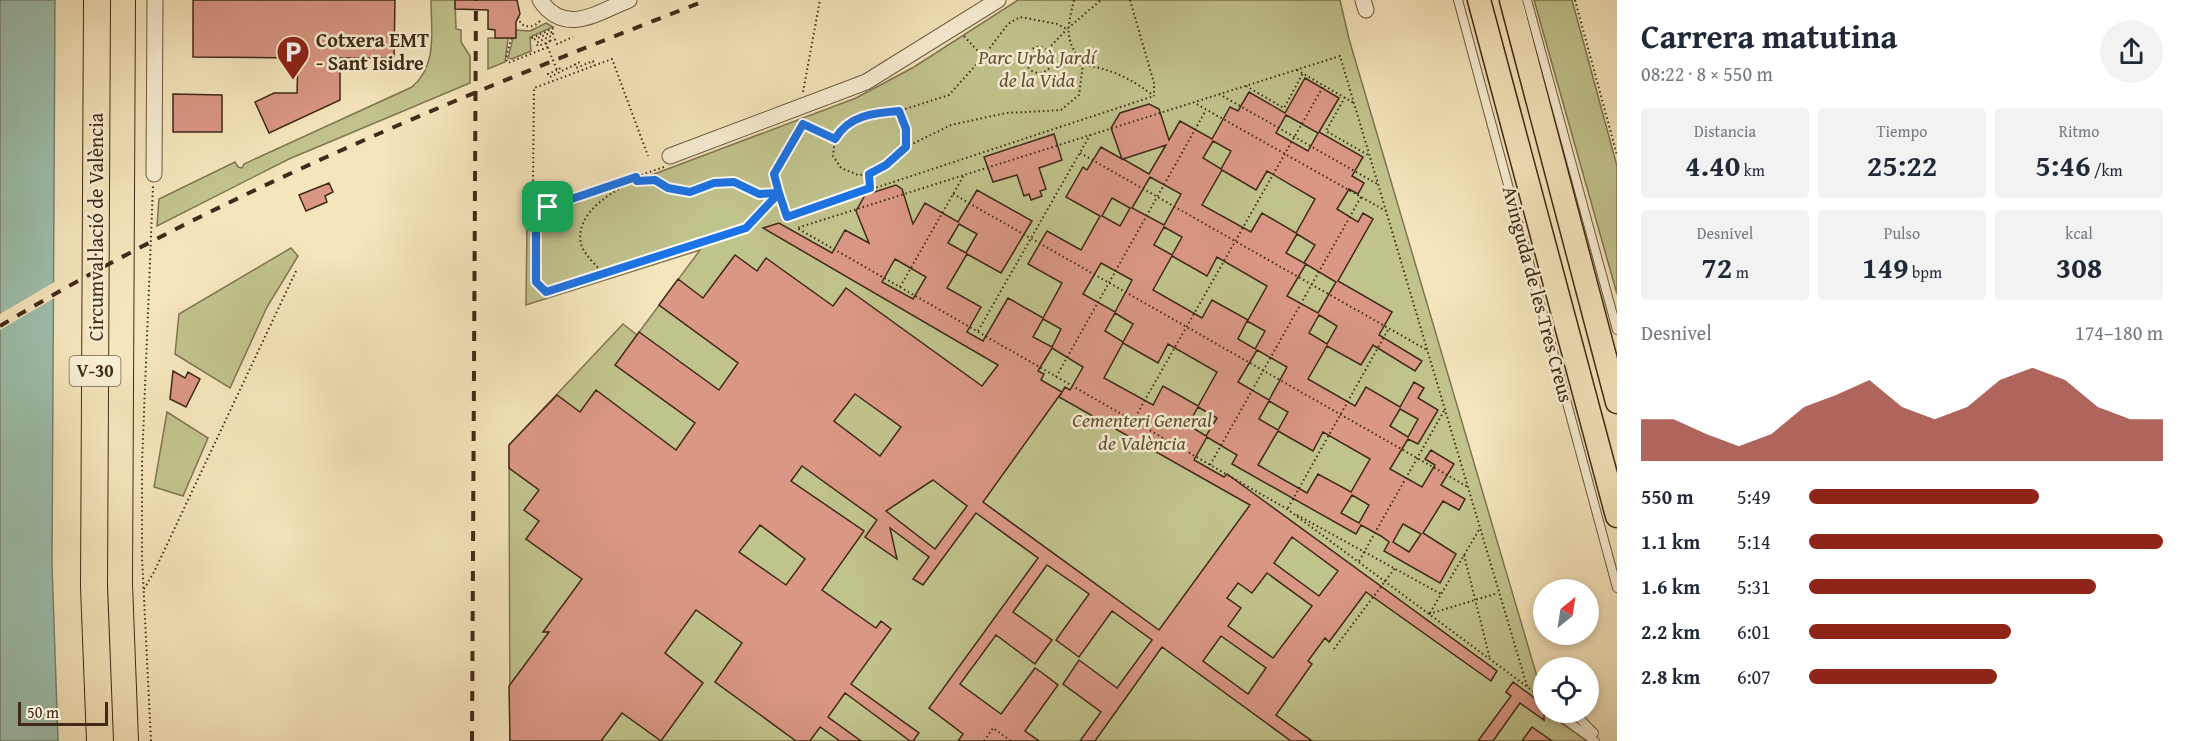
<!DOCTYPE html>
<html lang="es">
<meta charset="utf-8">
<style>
:root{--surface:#fff;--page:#f2f2f3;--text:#1f2937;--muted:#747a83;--accent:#8f2418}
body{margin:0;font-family:"Gentium Book Plus",serif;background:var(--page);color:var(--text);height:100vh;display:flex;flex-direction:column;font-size:22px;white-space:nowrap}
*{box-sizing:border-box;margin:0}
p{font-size:20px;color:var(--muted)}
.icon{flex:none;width:33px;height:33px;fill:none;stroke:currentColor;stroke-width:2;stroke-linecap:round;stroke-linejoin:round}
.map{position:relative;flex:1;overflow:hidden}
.sheet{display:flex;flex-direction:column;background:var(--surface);width:570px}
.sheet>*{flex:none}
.needle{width:39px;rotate:30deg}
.fabs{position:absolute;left:1533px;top:579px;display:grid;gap:12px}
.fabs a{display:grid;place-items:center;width:66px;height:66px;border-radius:50%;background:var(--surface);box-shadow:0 3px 9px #0003;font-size:30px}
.scale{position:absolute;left:18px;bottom:15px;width:90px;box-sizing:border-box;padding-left:6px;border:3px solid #402a17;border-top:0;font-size:16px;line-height:21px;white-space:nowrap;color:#402a17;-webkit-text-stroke:4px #f8eed3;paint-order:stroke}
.pin{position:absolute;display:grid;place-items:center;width:51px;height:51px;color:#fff;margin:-26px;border-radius:12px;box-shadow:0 3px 9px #0006}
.round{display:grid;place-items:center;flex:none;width:63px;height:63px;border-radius:32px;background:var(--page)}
.summary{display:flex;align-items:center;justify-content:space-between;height:102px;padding:0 24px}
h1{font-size:33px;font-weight:700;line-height:45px}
.metrics{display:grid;grid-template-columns:repeat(3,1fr);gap:9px;height:102px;padding:6px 24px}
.metrics div{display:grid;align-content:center;border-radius:6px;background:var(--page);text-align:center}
.metrics b{font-size:30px;font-weight:700}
.metrics small{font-size:16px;font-weight:400}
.metrics p{font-size:16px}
.chart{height:168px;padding:12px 24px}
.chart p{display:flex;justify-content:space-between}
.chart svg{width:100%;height:108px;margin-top:6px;fill:var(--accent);opacity:.7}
ul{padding:0 24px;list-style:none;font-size:20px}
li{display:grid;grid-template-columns:96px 72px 1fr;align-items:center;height:45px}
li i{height:15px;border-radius:8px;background:var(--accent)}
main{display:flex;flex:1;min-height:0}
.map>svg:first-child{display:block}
.green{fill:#c1c38d;stroke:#807652;stroke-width:1.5}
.water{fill:#9dbfad;stroke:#788371;stroke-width:1.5}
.pier{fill:#f5e5bc}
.building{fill:#da9785;stroke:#402a17;stroke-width:1.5;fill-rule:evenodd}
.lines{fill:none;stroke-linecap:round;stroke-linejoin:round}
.service-casing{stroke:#6d5940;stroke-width:10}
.minor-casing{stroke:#6d5940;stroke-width:17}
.primary-casing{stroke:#402a17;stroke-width:25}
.trunk-casing{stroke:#402a17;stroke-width:26}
.motorway-casing{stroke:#402a17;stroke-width:28}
.path{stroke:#402a17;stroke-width:2;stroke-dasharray:1.5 3;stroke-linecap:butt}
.service{stroke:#f8eed3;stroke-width:8}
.minor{stroke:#f8eed3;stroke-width:15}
.primary{stroke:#f5e5bc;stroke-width:22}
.trunk{stroke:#f5e5bc;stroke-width:24}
.motorway{stroke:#f5e5bc;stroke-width:26}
.rail{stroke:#402a17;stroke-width:4;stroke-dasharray:10 10;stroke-linecap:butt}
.path-bridge{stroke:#402a17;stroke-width:2;stroke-dasharray:1.5 3;stroke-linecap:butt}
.route-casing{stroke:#fff;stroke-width:12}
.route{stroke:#1a73e8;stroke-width:8}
.labels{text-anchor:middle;stroke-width:5;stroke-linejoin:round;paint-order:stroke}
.shield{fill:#f8eed3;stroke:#77654f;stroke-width:1.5}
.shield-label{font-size:18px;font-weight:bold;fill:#402a17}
.poi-label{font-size:20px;font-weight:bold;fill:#402a17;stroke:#f8eed3;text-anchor:start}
.park-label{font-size:20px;font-style:italic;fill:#605034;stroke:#f8eed3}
.street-label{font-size:20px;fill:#402a17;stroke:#f8eed3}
</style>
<main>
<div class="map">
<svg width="1617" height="741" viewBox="0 0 1617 741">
<rect width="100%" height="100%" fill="#f5e5bc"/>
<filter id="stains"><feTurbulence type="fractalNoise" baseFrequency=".00333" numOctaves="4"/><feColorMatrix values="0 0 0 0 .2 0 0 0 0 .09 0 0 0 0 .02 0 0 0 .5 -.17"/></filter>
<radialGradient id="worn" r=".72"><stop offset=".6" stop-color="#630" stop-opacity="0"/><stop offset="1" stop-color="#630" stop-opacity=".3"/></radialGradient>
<!-- green -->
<path class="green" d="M431,0H455L456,29L461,30V42L470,56V83L289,159L157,226L159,199L235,162L238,167L242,168L244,164L412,87C438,65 431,31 431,0Z
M1018,0H1340L1349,39L1541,690L1535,698L1543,705L1544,712L1547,713L1587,741H510L509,445L623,324L637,335L700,250L526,305L527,222L856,98L914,67Z
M1534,0H1572L1617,166V294Z
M546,23L553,27L530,37L531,51L512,59L508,58L513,38H516V30L530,31Z
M488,38H508L505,62L488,69Z
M291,248L298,256L267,307L230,388L175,354L179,314Z
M167,412L208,438L183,496L154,487Z"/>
<!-- water -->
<path class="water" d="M0,0H55L52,565L58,741H0Z"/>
<!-- pier -->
<path class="pier" d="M56,281V297L0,330V314Z"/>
<!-- building -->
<path class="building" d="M193,0H395L394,58H340V100L269,133L255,102L274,93H297L298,58L193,57Z
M455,0H517L520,14L516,22V38H495V30L488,29V10L455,9Z
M1305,78L1339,98L1319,132L1363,157L1352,176L1364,183L1358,194L1349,189L1337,209L1358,222L1363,213L1373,219L1338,281L1392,312L1379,335L1422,361L1415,371L1373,345L1361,365L1327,346L1308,379L1355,406L1366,387L1400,407L1414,382L1424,388L1418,398L1438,410L1418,444L1408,439L1390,469L1422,487L1435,465L1425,459L1431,450L1454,464L1441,485L1465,499L1459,510L1443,501L1423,533L1456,554L1440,583L1384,551L1389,542L1381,536L1361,525L1356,534L1232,464L1237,455L1207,437L1194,460L1224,477L1227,474L1497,671L1491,681L1366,592L1329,642L1325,638L1308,661L1312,664L1276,715L1312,741H1291L1162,647L1095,741H1080L1101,712L1063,684L1079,660L1117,688L1152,640L1112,611L1079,657L1064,646L1056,640L1089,594L1047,565L1013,612L1052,640L1041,655L1035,664L996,635L960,684L1001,714L1035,668L1041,672L1058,685L1025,731L1039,741H958L963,734L929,708L1038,558L976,513L923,585L913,579L929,557L890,528L897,559L865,537L877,520L802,466L791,481L864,531L822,590L876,628L881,621L891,629L851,684L919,733L913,741H910L845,693L828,717L861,741H840L820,727L810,741H796L715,682L742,643L696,610L665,653L703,683L661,741L622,713L601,741H510L509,686L549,632H543L582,579L526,539L539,521L524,510L539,490L509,468V445L557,395L580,412L596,390L676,450L695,423L615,365L639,332L719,390L738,363L659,305L678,279L703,298L735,255L757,271L766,258L833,306L846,288L982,386L998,365L763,228L779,223L832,253L845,230L869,243L856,211L865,195L896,185L902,189L913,224L925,203L958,222L977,190L1032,221L1001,273L967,254L947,288L981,307L967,332L983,341L1008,298L1043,318L1062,283L1028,264L1047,231L1081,250L1100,216L1066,197L1083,167L1087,170L1101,147L1122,159L1111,128L1120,113L1149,104L1159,109L1169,140L1180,121L1212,139L1230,107L1238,111L1249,92L1285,113ZM1286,115L1318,133L1308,151L1276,133ZM1213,141L1231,151L1221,169L1203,158ZM1166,145L1149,174L1123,159ZM1222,170L1256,190L1267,171L1315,199L1296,233L1262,213L1251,232L1202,205ZM1150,177L1181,194L1164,225L1132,208ZM1112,198L1130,208L1120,226L1102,216ZM959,224L977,234L966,253L948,243ZM1164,227L1182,237L1172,255L1154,245ZM1297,234L1315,245L1304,263L1336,282L1318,313L1287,296L1306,264L1286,253ZM1172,256L1207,276L1217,257L1267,286L1248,320L1212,300L1202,318L1153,290ZM895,259L926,277L913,299L882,282ZM1101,263L1132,280L1115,312L1083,294ZM1115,313L1133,324L1123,342L1105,331ZM1319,315L1337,326L1327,344L1309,333ZM1043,319L1061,329L1052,347L1033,337ZM1247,321L1265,331L1255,349L1238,339ZM1123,343L1158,363L1168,344L1217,372L1198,406L1163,386L1153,405L1104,378ZM1052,348L1083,367L1070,390L1065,387L1059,397L1250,505L1159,630L983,502L1062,392L1041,380L1044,374L1038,371ZM1257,350L1287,367L1269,400L1238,382ZM855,394L901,427L880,456L834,421ZM1269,401L1288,412L1278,430L1259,419ZM1198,407L1217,418L1206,436L1188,425ZM1400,409L1418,419L1408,437L1390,426ZM1278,431L1313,451L1323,432L1370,459L1351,492L1318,474L1307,493L1258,465ZM933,480L967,506L935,549L886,511ZM1352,495L1369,505L1359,523L1341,513ZM1403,524L1421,534L1409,552L1393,542ZM760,525L805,559L786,585L739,552ZM1292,537L1338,571L1319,596L1274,563ZM1267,573L1312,606L1273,658L1228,626L1241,608L1227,598L1238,583L1252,593ZM1221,636L1266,668L1248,694L1203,661Z
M173,94L222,95V132H173Z
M1054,134L1062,160L1039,168L1046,189L1040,191L1042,196L1031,200L1029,194L1024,196L1017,175L993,182L984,157Z
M329,183L333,192L325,196L327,202L306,211L299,195Z
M173,371L185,378L188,372L200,379L186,407L170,399Z
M1513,682L1544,705V720L1520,703L1493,741H1478L1511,696L1506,692Z
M1532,727L1552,741H1522Z"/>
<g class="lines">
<!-- service casing -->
<g class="service-casing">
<path id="service" d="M1458,0L1617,588
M1527,0L1617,330
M1568,712L1580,719L1594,733
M1559,715L1595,741"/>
</g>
<!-- minor casing -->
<g class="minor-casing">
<path id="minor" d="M540,0C565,37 598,12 629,0
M1363,0L1366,10
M670,156L866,82L998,0
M154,174L155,0"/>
</g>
<!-- primary casing -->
<g class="primary-casing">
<path id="primary" d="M1479,0L1617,516
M1511,0L1617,402"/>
</g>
<!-- trunk casing -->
<g class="trunk-casing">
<path id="trunk" d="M123,0L120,584L126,741"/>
</g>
<!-- motorway casing -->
<g class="motorway-casing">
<path id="motorway" d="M97,0L94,587L100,741"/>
</g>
<!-- path -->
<path class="path" d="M1074,0C1067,29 1064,39 1083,64L1079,95L1061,110L1006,113L951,125L906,147L886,165L869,174L858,175L841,168L833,156L835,139L841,127L867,114L899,111L949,95L983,57L1008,24L1020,17L1057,24L1067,29L1101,0
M1130,0L1154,83V96
M1575,0L1617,155
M518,17L521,24C528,28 534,27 540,21
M552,32L533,40L532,38L554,28
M964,36C986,60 991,69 1025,61
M511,38L506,59L508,63L548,47
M555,39L557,44L573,37
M550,41L554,38
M546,43L538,46L536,43L553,35V33
M1026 60a13 13 0 1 1 26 0a13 13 0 1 1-26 0Z
M1048,49L1067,29
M1053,62C1097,65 1118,69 1154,96
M575,64L576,68L593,61L594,66
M557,70L548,74L550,77L582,61
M1297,70L1354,103
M1246,86L1284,108L1303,73
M803,92L820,0
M1219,94L1379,185
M1345,97L1326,131L1370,156
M1193,102L1386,211
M899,111L906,129V146
M806,119L774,174L787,217L1154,96
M803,124L835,139
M1080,153L1427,350
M664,167L548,207L536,225V282L546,292L746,228L779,193
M869,174L870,188
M637,181L655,180L668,188L690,192L714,183L734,182L759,194L779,193
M953,194L1468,487
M548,207L536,196L533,182L534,88L612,59L648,156
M604,274C597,266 584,255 581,244C574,213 614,189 637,181L636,177
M900,287L964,175
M978,331L1090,135
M1056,377L1206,110
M1133,421L1324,85
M1210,465L1361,197
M1288,508L1389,328
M1297,515L1441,594
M1464,555L1490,659
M1359,561L1445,409
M144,589L154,572L297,269
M1430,613L1480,528
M1429,614L1498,593
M1334,649L1395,568
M1527,686L1340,56L797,228L1287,509L1537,694
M151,741L142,557V463L153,186
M984,741L993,728L1011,741"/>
<!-- service -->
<use href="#service" class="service"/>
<!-- minor -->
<use href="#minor" class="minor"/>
<!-- primary -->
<use href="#primary" class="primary"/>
<!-- trunk -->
<use href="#trunk" class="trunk"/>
<!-- motorway -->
<use href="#motorway" class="motorway"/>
<!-- rail -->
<path class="rail" d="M0,326C225,191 463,95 707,0
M472,741L476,0"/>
<!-- path-bridge -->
<path class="path-bridge" d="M550,41L546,43L557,70L561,68"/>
</g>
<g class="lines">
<!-- route casing -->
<g class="route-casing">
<path id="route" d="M548,207L536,225V282L546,292L746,228L779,193L787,217L870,188L869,174L886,165L906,147V129L899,111C874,113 849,115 835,139L803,124L774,174L779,193L759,194L734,182L714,183L690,192L668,188L655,180L637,181L636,177L548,207"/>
</g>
<!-- route -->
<use href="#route" class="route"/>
</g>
<!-- icons -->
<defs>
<g id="parking-pin" transform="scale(1.725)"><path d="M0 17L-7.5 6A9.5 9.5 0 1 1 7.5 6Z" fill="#8f2418" stroke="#f8eed3"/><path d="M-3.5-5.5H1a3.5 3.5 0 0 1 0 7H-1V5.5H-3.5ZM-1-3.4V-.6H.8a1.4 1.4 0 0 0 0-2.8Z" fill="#fff"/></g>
</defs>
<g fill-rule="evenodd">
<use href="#parking-pin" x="293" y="52"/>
</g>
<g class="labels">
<!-- shield labels -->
<rect class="shield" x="69.5" y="356" width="51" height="30" rx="4.5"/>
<g class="shield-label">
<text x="95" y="377">V-30</text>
</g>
<!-- poi labels -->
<g class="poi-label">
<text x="316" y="47">Cotxera EMT<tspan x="316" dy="23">- Sant Isidre</tspan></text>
</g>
<!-- park labels -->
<g class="park-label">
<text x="1037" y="64">Parc Urbà Jardí<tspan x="1037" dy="23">de la Vida</tspan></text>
<text x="1142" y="427">Cementeri General<tspan x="1142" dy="23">de València</tspan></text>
</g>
<!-- street labels -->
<g class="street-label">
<text transform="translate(96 227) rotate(-90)" y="7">Circumval·lació de València</text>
<text transform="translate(1538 294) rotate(75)" y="7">Avinguda de les Tres Creus</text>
</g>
</g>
<rect width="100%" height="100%" filter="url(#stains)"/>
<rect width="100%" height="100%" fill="url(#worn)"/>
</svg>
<div class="fabs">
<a><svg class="needle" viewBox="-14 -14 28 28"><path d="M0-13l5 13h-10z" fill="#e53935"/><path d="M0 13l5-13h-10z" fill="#747a83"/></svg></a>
<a><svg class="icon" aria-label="locate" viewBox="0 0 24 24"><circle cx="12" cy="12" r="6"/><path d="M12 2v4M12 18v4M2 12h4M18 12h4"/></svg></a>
</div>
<div class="scale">50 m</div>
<div class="pin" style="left:548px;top:207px;background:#1e9e55"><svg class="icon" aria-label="arrive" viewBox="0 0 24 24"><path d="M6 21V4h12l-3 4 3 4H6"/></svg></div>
</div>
<section class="sheet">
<div class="summary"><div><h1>Carrera matutina</h1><p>08:22 · 8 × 550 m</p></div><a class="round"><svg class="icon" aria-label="share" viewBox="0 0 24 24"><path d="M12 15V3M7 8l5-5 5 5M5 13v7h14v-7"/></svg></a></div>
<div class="metrics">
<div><p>Distancia</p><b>4.40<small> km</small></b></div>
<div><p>Tiempo</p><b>25:22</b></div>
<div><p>Ritmo</p><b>5:46<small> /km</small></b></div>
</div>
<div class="metrics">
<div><p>Desnivel</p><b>72<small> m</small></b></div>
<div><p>Pulso</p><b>149<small> bpm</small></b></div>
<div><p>kcal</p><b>308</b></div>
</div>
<div class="chart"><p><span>Desnivel</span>174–180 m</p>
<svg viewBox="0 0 160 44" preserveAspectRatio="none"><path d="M0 44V27L10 27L20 33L30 38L40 33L50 22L60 17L70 11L80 22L90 27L100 22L110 11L120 6L130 11L140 22L150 27L160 27V44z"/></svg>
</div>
<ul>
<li><b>550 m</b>5:49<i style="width:65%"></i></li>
<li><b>1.1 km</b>5:14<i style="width:100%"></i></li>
<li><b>1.6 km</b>5:31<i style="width:81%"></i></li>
<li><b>2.2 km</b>6:01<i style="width:57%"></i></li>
<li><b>2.8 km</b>6:07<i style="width:53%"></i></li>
</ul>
</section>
</main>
